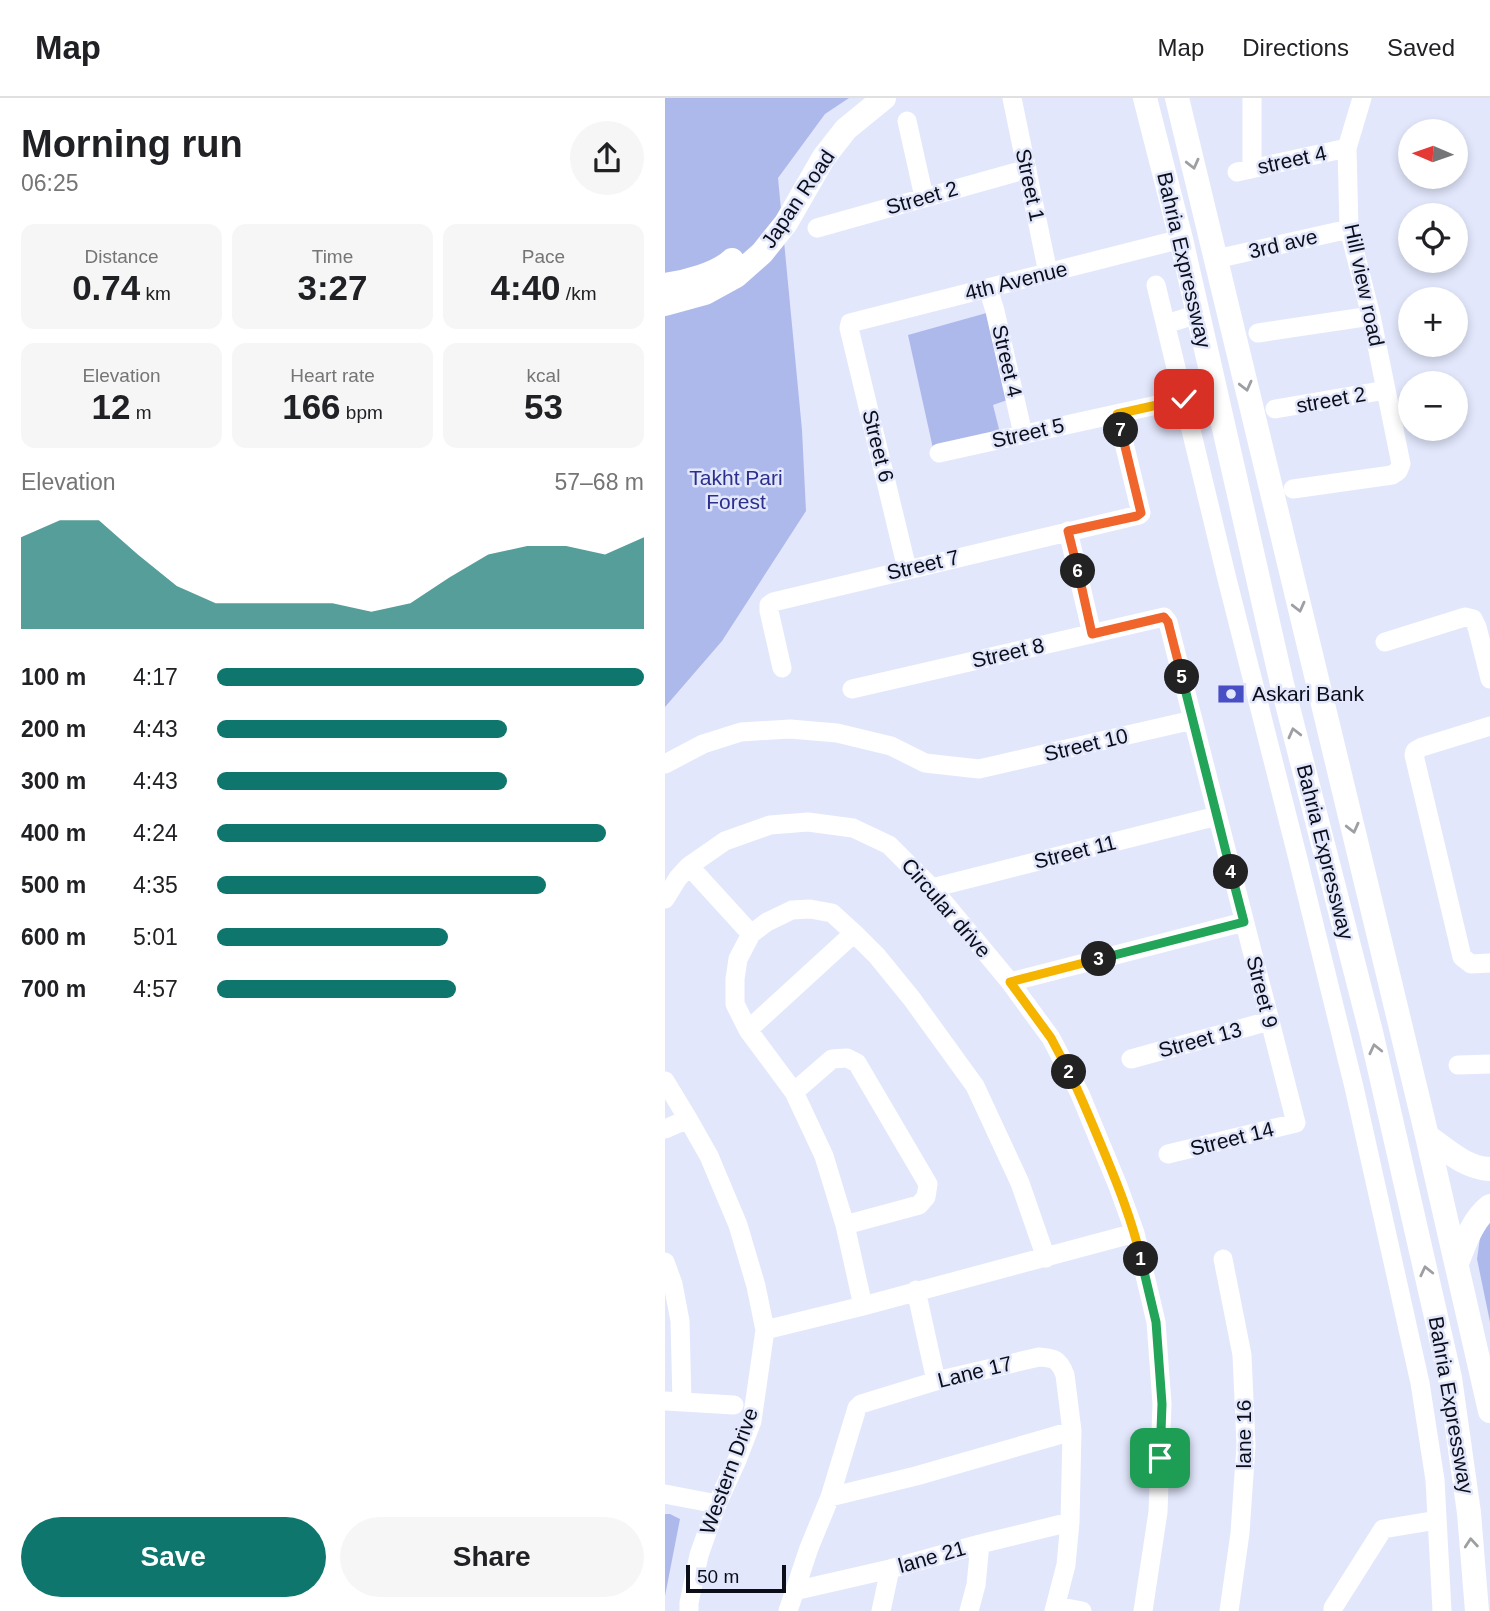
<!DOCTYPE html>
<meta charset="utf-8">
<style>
:root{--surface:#fff;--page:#f6f6f6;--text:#202124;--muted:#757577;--line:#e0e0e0;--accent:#0f766e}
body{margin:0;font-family:Arial,sans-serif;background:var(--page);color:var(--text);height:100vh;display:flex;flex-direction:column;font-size:26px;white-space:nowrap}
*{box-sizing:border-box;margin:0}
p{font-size:23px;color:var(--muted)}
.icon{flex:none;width:38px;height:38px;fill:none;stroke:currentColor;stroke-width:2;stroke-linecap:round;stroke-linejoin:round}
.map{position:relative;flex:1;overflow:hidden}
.sheet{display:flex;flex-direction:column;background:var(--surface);width:665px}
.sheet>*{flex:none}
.needle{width:46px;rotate:272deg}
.buttons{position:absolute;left:733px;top:21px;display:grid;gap:14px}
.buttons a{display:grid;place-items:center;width:70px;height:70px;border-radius:50%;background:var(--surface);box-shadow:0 4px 10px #0003;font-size:35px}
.scale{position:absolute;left:21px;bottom:18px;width:100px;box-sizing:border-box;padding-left:7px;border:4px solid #0b0e19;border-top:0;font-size:19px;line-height:24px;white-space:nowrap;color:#0b0e19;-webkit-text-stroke:5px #e2e7fc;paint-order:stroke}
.pin{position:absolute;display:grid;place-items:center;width:60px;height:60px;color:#fff;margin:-30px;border-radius:14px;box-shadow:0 4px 10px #0006}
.km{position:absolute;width:35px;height:35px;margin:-18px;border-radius:50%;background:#222;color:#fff;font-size:19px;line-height:35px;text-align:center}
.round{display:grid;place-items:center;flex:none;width:74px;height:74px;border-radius:37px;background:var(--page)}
.summary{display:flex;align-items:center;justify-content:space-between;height:119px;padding:0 21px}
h1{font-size:38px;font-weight:600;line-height:52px}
.metrics{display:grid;grid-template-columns:repeat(3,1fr);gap:10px;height:119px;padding:7px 21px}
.metrics div{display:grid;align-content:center;border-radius:14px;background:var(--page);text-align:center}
.metrics b{font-size:35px;font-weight:600}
.metrics small{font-size:19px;font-weight:400}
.metrics p{font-size:19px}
.chart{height:196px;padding:14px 21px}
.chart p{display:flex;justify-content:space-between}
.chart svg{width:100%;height:126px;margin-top:7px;fill:var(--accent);opacity:.7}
.action{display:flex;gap:14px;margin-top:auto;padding:14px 21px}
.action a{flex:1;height:80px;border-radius:42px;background:var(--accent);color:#fff;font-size:28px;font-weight:600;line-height:80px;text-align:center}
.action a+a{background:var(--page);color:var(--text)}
ul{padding:0 21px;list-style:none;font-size:23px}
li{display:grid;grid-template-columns:112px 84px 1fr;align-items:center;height:52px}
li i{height:18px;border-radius:9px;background:var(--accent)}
header{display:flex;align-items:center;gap:42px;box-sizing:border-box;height:98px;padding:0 35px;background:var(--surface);border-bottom:2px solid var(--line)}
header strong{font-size:33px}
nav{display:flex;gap:38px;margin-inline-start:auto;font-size:24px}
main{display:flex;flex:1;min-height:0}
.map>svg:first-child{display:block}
.green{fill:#aeb9eb}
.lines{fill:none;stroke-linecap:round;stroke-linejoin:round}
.minor{stroke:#fff;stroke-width:19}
.major{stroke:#fff;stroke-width:24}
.oneway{stroke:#9d9fa3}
.split-1-casing{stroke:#fff;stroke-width:14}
.split-2-casing{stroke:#fff;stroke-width:14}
.split-3-casing{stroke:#fff;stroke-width:14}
.split-4-casing{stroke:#fff;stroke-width:14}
.split-5-casing{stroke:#fff;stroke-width:14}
.split-6-casing{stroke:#fff;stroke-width:14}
.split-7-casing{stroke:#fff;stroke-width:14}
.split-8-casing{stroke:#fff;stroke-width:14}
.split-1{stroke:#22a559;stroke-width:9}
.split-2{stroke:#f5b400;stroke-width:9}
.split-3{stroke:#f5b400;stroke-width:9}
.split-4{stroke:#22a559;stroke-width:9}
.split-5{stroke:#22a559;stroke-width:9}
.split-6{stroke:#f0652b;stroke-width:9}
.split-7{stroke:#f0652b;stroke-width:9}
.split-8{stroke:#f5b400;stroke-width:9}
.labels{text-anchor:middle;stroke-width:5;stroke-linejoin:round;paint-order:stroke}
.street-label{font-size:21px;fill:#0b0e19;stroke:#e2e7fc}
.park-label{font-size:21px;fill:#2c2f8b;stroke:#e2e7fc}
.poi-label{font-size:21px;fill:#0b0e19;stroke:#e2e7fc;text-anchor:start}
</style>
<header>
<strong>Map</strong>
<nav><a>Map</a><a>Directions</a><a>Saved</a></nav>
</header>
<main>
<section class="sheet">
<div class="summary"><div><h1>Morning run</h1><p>06:25</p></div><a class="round"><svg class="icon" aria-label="share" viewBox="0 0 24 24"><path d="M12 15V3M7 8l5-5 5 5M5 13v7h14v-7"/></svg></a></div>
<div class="metrics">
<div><p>Distance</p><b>0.74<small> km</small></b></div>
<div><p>Time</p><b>3:27</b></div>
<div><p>Pace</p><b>4:40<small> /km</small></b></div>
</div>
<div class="metrics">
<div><p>Elevation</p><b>12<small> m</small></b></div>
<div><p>Heart rate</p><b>166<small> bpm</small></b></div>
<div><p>kcal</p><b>53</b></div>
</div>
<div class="chart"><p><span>Elevation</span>57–68 m</p>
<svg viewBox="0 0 160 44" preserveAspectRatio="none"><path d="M0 44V12L10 6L20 6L30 18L40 29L50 35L60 35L70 35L80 35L90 38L100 35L110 26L120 18L130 15L140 15L150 18L160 12V44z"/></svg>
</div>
<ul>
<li><b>100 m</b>4:17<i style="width:100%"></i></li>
<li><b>200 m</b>4:43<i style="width:68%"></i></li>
<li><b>300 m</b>4:43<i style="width:68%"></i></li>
<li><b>400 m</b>4:24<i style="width:91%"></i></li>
<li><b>500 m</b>4:35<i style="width:77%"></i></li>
<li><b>600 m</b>5:01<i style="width:54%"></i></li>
<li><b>700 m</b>4:57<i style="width:56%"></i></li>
</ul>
<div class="action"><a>Save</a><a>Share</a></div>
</section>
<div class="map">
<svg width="825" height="1513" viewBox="0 0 825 1513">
<rect width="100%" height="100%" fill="#e2e7fc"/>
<!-- green -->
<path class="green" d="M0,0H184L160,16L113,80L137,332L141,413L57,543L0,609Z
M325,214L345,301L328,307L335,335L269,355L243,237Z
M825,1122V1224L812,1161L815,1140Z
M0,1416H5L15,1421L0,1498Z"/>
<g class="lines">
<!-- minor -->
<path class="minor" d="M347,0L383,175
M242,23L259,99
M587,70V0
M572,74L682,50
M152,130L362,71
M551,161L684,131
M491,187L562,481L633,761L689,989L755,1285L770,1382L777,1513
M323,190L330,213L358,336
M501,226L533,216
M593,235L706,218
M610,311L721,292
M274,355L519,301
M628,391L727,377L733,373L736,366L706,218L684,131L682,50L697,0
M403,433L427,536
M242,471L184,230L185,225L516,141
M720,544L800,519L808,521L812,529L825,581
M117,570L104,513V507L108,504L474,417L476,415L452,316
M187,591L499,519L503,524L631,1025L503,1056
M825,628L757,649L750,653L749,657L797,859L806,866L825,865
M0,666L38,646L76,634L125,631L172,635L226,648L260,665L314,671L528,622
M24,768L86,836
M267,790L552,718
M0,801L13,780L24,768L60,743L105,727L143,724L188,730L224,747L267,790L345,884L386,940L415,996L453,1088L470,1135L491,1224L497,1306L493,1414L478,1513
M345,884L579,824
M83,932L189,835
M466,961L604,923
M793,967L825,966
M0,983L23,1021
M129,994L167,961L182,960L192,965L263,1086L261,1099L254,1107L180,1127
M0,1031L23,1021L44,1058L73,1127L91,1188L100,1232L87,1323L72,1362L52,1406L34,1457L24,1505V1513
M558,1161L577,1257L581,1347L575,1435L564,1513
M0,1164L8,1186L15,1223L17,1304
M251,1192L271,1283
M198,1208L180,1127L159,1058L129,994L83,932L70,906V881L73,861L86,836L102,824L127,812L145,811L167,815L189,835L212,858L247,901L310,988L355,1085L381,1160
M100,1232L198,1208L470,1135
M0,1303L69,1307
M0,1396L52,1406
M165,1399L251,1378L407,1333
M129,1493L225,1471L315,1446L405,1424
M391,1508L417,1513
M123,1513L144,1450L165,1399L192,1310L196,1306L271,1283L374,1259C389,1260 394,1261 400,1277L407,1333L405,1424L401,1467L389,1513
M216,1513L225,1471
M304,1513L311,1487L315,1446
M668,1513V1510L718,1431L772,1422"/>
<!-- major -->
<path class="major" d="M480,0L516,141L617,586L706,934L785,1280L804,1415L812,1513
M512,0L762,1038L825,1313
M0,187C21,184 52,176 67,162
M0,206L40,195L71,178L97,155L121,125L159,59L181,31L219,0
M762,1038C782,1052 800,1070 825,1071
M792,1165C800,1145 807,1122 825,1108"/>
</g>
<!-- one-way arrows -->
<defs><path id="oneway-chevron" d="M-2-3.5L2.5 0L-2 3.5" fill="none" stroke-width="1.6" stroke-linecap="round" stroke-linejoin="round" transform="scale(1.75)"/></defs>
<g class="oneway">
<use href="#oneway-chevron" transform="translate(528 66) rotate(76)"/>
<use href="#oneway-chevron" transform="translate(581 288) rotate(76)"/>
<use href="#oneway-chevron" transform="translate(634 509) rotate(76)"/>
<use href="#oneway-chevron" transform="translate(629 635) rotate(-104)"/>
<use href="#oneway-chevron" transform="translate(688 730) rotate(76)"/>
<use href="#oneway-chevron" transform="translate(710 951) rotate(-103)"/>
<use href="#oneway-chevron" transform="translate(761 1173) rotate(-103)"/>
<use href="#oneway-chevron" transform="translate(806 1445) rotate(-95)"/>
</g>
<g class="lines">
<!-- split-1 casing -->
<g class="split-1-casing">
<path id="split-1" d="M476,1161L491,1224L497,1306L495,1360"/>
</g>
<!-- split-2 casing -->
<g class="split-2-casing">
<path id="split-2" d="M404,974C416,998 426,1023 437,1049C452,1085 467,1122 476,1161"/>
</g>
<!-- split-3 casing -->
<g class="split-3-casing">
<path id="split-3" d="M404,974L386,940L345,884L434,861"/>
</g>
<!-- split-4 casing -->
<g class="split-4-casing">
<path id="split-4" d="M434,861L579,824L566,774"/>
</g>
<!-- split-5 casing -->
<g class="split-5-casing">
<path id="split-5" d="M517,579L566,774"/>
</g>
<!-- split-6 casing -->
<g class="split-6-casing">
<path id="split-6" d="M413,473L427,536L499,519L503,524L517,579"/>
</g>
<!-- split-7 casing -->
<g class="split-7-casing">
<path id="split-7" d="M413,473L403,433L472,418L476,415L456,332"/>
</g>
<!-- split-8 casing -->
<g class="split-8-casing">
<path id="split-8" d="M456,332L452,316L519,301"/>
</g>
<!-- split-1 -->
<use href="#split-1" class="split-1"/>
<!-- split-2 -->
<use href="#split-2" class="split-2"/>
<!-- split-3 -->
<use href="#split-3" class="split-3"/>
<!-- split-4 -->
<use href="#split-4" class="split-4"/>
<!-- split-5 -->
<use href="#split-5" class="split-5"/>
<!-- split-6 -->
<use href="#split-6" class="split-6"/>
<!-- split-7 -->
<use href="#split-7" class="split-7"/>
<!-- split-8 -->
<use href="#split-8" class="split-8"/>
</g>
<!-- icons -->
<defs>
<g id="bank-bare" transform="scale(2.1)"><path d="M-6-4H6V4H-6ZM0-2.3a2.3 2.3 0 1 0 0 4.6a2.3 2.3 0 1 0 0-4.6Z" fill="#484fc4" stroke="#e2e7fc" stroke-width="2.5" paint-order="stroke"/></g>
</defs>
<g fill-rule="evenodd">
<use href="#bank-bare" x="566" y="596"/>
</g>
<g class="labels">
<!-- street labels -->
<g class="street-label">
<text transform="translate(627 62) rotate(-12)" y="7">street 4</text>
<text transform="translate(365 87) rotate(78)" y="7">Street 1</text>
<text transform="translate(257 100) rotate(-16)" y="7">Street 2</text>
<text transform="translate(133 101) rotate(-56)" y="7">Japan Road</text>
<text transform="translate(618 146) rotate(-13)" y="7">3rd ave</text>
<text transform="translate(519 162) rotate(77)" y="7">Bahria Expressway</text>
<text transform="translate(351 183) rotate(-14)" y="7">4th Avenue</text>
<text transform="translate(699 187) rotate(78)" y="7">Hill view road</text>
<text transform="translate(342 263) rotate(77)" y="7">Street 4</text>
<text transform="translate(666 302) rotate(-10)" y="7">street 2</text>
<text transform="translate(363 335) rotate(-13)" y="7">Street 5</text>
<text transform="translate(213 348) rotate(76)" y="7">Street 6</text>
<text transform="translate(258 467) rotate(-13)" y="7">Street 7</text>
<text transform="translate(343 555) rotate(-13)" y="7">Street 8</text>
<text transform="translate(421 647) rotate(-13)" y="7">Street 10</text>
<text transform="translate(410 754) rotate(-14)" y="7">Street 11</text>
<text transform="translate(660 754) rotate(76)" y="7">Bahria Expressway</text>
<text transform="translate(281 810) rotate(49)" y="7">Circular drive</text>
<text transform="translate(597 894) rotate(76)" y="7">Street 9</text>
<text transform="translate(535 942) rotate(-15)" y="7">Street 13</text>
<text transform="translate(567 1041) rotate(-14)" y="7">Street 14</text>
<text transform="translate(310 1274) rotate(-14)" y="7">Lane 17</text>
<text transform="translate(786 1307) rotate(80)" y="7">Bahria Expressway</text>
<text transform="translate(579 1336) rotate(-90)" y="7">lane 16</text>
<text transform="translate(64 1373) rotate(-70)" y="7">Western Drive</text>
<text transform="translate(267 1459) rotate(-16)" y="7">lane 21</text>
</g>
<!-- park labels -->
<g class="park-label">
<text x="71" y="387">Takht Pari<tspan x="71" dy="24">Forest</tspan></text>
</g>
<!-- poi labels -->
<g class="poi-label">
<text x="587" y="603">Askari Bank</text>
</g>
</g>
</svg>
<div class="buttons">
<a><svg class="needle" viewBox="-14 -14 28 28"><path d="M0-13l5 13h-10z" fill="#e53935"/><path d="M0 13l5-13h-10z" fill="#757577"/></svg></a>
<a><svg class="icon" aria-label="locate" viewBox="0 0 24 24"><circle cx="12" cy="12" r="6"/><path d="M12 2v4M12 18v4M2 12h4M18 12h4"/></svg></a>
<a>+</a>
<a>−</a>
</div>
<div class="scale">50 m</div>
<div class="pin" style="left:495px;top:1360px;background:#1e9e55"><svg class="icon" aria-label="arrive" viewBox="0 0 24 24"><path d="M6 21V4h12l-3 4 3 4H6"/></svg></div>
<div class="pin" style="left:519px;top:301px;background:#d93025"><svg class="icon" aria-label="check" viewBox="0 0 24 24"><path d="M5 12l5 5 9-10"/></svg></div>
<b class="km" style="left:476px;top:1161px">1</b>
<b class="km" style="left:404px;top:974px">2</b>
<b class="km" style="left:434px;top:861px">3</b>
<b class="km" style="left:566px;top:774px">4</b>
<b class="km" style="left:517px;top:579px">5</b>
<b class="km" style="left:413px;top:473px">6</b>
<b class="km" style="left:456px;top:332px">7</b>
</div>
</main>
